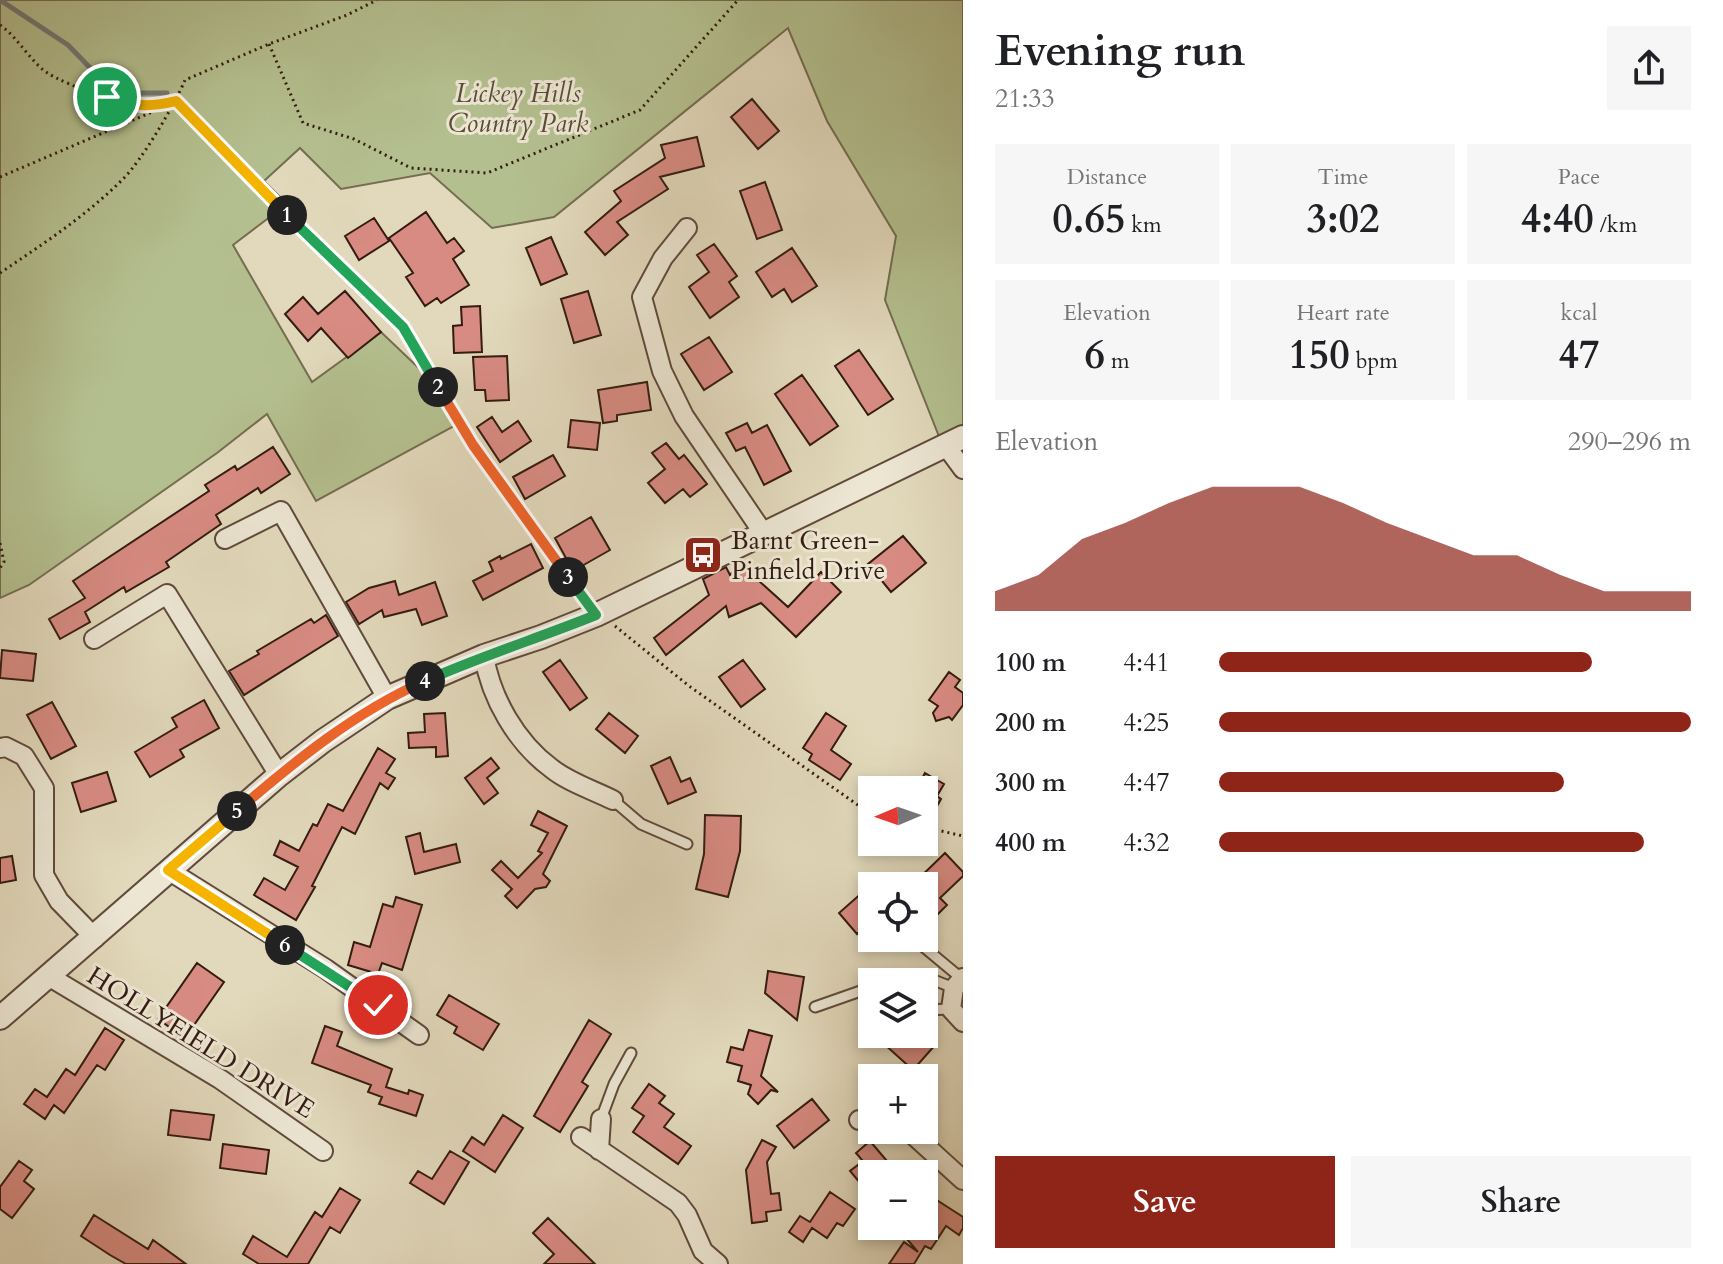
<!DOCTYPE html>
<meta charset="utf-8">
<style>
:root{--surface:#fff;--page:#f6f6f6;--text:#202124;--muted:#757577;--accent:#8f2418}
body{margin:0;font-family:Cardo,serif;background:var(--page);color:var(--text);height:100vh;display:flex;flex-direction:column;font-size:30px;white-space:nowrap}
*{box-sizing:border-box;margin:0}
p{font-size:26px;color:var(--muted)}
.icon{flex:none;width:44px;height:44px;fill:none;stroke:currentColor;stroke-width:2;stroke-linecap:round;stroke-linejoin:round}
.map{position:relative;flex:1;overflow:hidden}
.drawer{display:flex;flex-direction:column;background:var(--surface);width:760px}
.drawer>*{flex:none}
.needle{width:52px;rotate:268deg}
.controls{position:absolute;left:858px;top:776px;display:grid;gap:16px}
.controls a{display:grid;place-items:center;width:80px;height:80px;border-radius:0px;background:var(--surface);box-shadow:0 4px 12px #0003;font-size:40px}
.pin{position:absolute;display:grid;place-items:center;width:68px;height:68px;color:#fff;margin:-34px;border:4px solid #fff;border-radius:50%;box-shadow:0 2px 8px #0007}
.km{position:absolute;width:40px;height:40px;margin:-20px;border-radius:50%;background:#222;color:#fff;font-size:22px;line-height:40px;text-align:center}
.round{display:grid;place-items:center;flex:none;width:84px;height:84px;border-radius:0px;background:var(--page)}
.head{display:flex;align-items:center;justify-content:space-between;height:136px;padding:0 32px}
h1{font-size:44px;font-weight:700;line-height:60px}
.metrics{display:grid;grid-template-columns:repeat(3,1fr);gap:12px;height:136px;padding:8px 32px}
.metrics div{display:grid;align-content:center;border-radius:0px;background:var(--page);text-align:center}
.metrics b{font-size:40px;font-weight:700}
.metrics small{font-size:22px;font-weight:400}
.metrics p{font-size:22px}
.chart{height:224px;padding:16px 32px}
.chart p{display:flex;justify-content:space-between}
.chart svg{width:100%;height:144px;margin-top:8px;fill:var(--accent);opacity:.7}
.cta{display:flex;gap:16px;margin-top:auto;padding:16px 32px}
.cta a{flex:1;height:92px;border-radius:0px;background:var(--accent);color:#fff;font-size:32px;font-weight:700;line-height:92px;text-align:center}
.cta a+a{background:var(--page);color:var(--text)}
ul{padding:0 32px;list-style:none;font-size:26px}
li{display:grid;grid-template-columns:128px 96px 1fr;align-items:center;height:60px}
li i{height:20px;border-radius:10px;background:var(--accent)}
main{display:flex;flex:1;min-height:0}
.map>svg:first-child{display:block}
.green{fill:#b4bf8f;stroke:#746d50;stroke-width:2}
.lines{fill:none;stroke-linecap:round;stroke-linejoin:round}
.stream{stroke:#717977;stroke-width:5}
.building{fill:#d88b82;stroke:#341b11;stroke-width:2}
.service-casing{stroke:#604a3c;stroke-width:13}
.minor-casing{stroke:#604a3c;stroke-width:22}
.tertiary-casing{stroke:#604a3c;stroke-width:26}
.path{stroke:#341b11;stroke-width:3;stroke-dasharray:2 4;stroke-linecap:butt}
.service{stroke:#ece6d3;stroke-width:9}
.minor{stroke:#ece6d3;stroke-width:18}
.tertiary{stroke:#ece6d3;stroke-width:22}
.split-1-casing{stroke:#fff;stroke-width:16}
.split-2-casing{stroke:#fff;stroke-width:16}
.split-3-casing{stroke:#fff;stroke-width:16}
.split-4-casing{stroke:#fff;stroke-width:16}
.split-5-casing{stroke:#fff;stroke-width:16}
.split-6-casing{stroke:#fff;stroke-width:16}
.split-7-casing{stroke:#fff;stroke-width:16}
.split-1{stroke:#f5b400;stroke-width:10}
.split-2{stroke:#22a559;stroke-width:10}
.split-3{stroke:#f0652b;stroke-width:10}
.split-4{stroke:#22a559;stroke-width:10}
.split-5{stroke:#f0652b;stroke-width:10}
.split-6{stroke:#f5b400;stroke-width:10}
.split-7{stroke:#22a559;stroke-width:10}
.labels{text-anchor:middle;stroke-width:6;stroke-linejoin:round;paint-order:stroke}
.park-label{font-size:26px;font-style:italic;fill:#5a4c37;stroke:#ece6d3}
.poi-label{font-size:26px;fill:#341b11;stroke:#ece6d3;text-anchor:start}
.street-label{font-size:26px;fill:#341b11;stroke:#ece6d3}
</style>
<main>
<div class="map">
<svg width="963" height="1264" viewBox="0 0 963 1264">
<rect width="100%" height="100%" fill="#e2d9bc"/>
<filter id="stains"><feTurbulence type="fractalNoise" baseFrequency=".0025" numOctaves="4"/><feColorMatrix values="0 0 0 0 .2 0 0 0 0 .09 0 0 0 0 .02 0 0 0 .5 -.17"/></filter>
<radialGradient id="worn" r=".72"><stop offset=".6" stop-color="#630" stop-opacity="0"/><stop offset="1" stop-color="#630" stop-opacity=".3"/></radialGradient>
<!-- green -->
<path class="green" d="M0,0H963V428L940,439L885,300L896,236L827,121L788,28L554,217L492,228L430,173L341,189L300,148L264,181L287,204L233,245L312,382L381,332L426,375L458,424L316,501L267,414L217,453L29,585L0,598Z"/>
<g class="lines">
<!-- stream -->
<path class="stream" d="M0,0L68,45L99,77L115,86L140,93H167"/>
</g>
<!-- building -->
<path class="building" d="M752,99L779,131L758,149L731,117Z
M697,137L704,166L660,177L668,189L617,222L628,235L605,255L585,232L621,201L614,191L665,158L661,145Z
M765,182L782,230L757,239L740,191Z
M426,212L447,243L454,238L464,251L453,259L469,285L441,303L437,298L425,306L406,277L413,273L389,238Z
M374,218L389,241L359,260L345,236Z
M551,237L567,274L541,285L526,248Z
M714,244L737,276L729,282L739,297L710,318L689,287L709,272L697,255Z
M792,248L817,286L792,302L784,289L772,297L756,272Z
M345,291L381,332L348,358L321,328L308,341L285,314L303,297L318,314Z
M588,291L601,335L574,343L561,299Z
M480,306L482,352L454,353L453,326L462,325L461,307Z
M709,337L732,372L704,390L681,354Z
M859,350L893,399L868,415L835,366Z
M507,356L509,400L486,401L485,390H475L473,357Z
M802,375L838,426L810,445L775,394Z
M647,382L651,410L617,415V421L603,423L598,390Z
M492,417L502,432L518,421L531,441L500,462L477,427Z
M571,420L600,423L597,450L568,447Z
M747,423L752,433L767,425L791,471L764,485L745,447L736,451L726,433Z
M666,443L679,459L684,455L707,484L690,497L683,489L665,503L648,483L665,469L652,453Z
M273,447L290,474L261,493L258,488L216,515L221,524L166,562L169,567L126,592L124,587L85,612L90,622L60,639L49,619L85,598L73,581L209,491L205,485L235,466L237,470Z
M553,455L565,476L525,499L513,477Z
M591,517L610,550L573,571L555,538Z
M903,536L926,563L891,592L868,564Z
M531,544L543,568L483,600L473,581L493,571L489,562L500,556L501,559Z
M740,564L788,607L821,572L841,592L796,637L761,603L729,617L726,606L666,655L654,638L709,595L703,579L726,567L730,575Z
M395,581L399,595L435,582L447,616L422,625L416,609L384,617L382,610L359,624L346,602L369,588Z
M326,615L338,636L244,695L229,671L259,654L257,651L311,619L314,623Z
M2,650L36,654L33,681L0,678Z
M560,660L587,698L570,710L543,672Z
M743,660L765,689L741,707L719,677Z
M949,672L960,680L955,687L963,693V705L952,720L949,717L936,721L933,713L938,706L929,700Z
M204,700L219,728L180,750L184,757L150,777L135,752L177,727L172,718Z
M52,702L76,746L51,759L27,715Z
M445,713L448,756L436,757V747L409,748L408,733L425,732L424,714Z
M609,713L638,736L625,753L596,729Z
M826,713L846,726L831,750L851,764L840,780L809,760L812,754L803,748Z
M378,748L395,759L386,773L395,778L388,789L380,783L355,834L342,827L312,886L315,887L296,920L254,895L264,878L285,890L298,867L274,855L280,841L299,851L313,824L317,826L328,804L343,811Z
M670,757L681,782L690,778L696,792L668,804L651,766Z
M491,758L499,768L487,778L498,793L484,804L465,778Z
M107,772L116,801L81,812L72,783Z
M925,773L944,784L937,796L941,799L932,815L927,812L924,818V790H916Z
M538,811L567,826L543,874L550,881L546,887L535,889L517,908L505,896L512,889L492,870L501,861L518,878L542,853L538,851L548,833L531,825Z
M705,815L741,816L740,851L728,897L696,889L704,854Z
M420,833L424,852L456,844L460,862L415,874L406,837Z
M945,853L963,872V876L940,898L947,905L935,917L924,905V886H911Z
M12,856L16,880L0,883V858Z
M872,884V921L857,934L839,913Z
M396,897L422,905L402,970L382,963L378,974L348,965L354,942L370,947L383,904L393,907Z
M197,963L224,982L185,1038L158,1019Z
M768,971L804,977L797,1020L765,993Z
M449,995L499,1024L483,1050L454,1033L457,1027L437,1015Z
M589,1020L611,1034L582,1082L588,1086L560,1132L534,1116Z
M325,1026L342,1032L337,1046L392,1069L386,1087L408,1094L409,1090L423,1095L416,1116L379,1104L382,1097L368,1092L371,1085L312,1063Z
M105,1028L124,1040L105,1070L97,1065L64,1113L54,1105L45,1119L24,1104L35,1089L47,1097L66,1069L75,1075Z
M749,1030L772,1036L761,1076L778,1092L771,1090L758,1104L748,1094L751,1085L738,1081L742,1066L727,1062L731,1047L743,1050Z
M873,1034H925L936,1044L913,1070Z
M649,1084L665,1096L659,1103L674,1114L664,1127L691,1146L678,1164L633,1132L644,1116L632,1108Z
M812,1099L829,1120L794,1148L777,1126Z
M171,1110L214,1115L210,1140L168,1135Z
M503,1115L523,1128L495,1172L463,1151L472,1137L484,1145Z
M762,1140L776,1147L767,1162L771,1194L779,1193L781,1210L766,1212L767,1221L752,1223L746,1170Z
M870,1141L898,1174H872L861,1184L850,1171L863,1161L856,1153Z
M223,1144L269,1150L266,1174L220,1168Z
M450,1151L469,1162L444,1204L410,1183L418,1171L432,1179Z
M19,1161L32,1170L24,1181L34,1189L12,1218L0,1209V1187Z
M340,1188L360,1200L340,1233L330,1227L308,1264H259L243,1254L253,1236L287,1257L315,1212L322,1217Z
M830,1192L855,1209L843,1226L837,1223L827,1238L812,1228L803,1242L789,1232L800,1216L810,1222Z
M932,1197L963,1217V1228L959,1235L946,1226L931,1249L925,1246L914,1264H889L904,1242L918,1252L906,1238L914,1226H924V1210Z
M94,1215L148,1249L153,1240L186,1264H126L110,1255L81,1236Z
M548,1218L595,1264H544L554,1254L533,1233Z"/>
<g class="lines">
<!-- service casing -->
<g class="service-casing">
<path id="service" d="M613,800L641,824L687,844
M913,938L961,978
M885,982L931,979L954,988
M815,1007L872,987
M924,1010L951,1009
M601,1119L614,1084L631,1053"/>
</g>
<!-- minor casing -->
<g class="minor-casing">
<path id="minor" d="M687,228L663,258L642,297L662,371L684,416L764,534
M946,446L963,469
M225,539L281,511L387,698
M94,639L167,594L279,775
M484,656C491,698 516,742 551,768C568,782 593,790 613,800
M0,748L6,747L24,756L44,788V875L59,901L95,938
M168,870L326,969L419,1035
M50,977L220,1079L323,1151
M963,978L954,988L951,1009L963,1022
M859,1120H872
M908,1130L963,1180
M581,1137L678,1203L687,1215L703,1251L718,1264
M599,1150L601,1119"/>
</g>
<!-- tertiary casing -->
<g class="tertiary-casing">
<path id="tertiary" d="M0,1018L279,775L323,741L387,698L484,656L541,637L596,615L963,437"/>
</g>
<!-- path -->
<path class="path" d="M0,25C19,38 30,62 49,74C67,85 131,109 151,107C159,107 168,103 176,101L280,209L403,327L473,445L584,599
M269,44L303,123L354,139L411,168L487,173L640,110L738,0
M0,177L166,106
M0,273C43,244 86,216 123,179C142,160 174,106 185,80L269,44L347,15L377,0
M0,543L4,562L0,568
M615,626L689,686L872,815
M924,827L963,836"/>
<!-- service -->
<use href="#service" class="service"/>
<!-- minor -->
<use href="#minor" class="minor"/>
<!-- tertiary -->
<use href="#tertiary" class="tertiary"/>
</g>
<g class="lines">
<!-- split-1 casing -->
<g class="split-1-casing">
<path id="split-1" d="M107,97C135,106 147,108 176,101L287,215"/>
</g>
<!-- split-2 casing -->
<g class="split-2-casing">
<path id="split-2" d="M287,215L403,327L438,387"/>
</g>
<!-- split-3 casing -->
<g class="split-3-casing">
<path id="split-3" d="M438,387L473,445L568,577"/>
</g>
<!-- split-4 casing -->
<g class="split-4-casing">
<path id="split-4" d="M425,681C481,656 539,638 596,615L568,577"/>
</g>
<!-- split-5 casing -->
<g class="split-5-casing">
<path id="split-5" d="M237,811C295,761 355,712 425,681"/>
</g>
<!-- split-6 casing -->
<g class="split-6-casing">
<path id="split-6" d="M237,811L168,870L285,945"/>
</g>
<!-- split-7 casing -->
<g class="split-7-casing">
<path id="split-7" d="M285,945L378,1005"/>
</g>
<!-- split-1 -->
<use href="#split-1" class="split-1"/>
<!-- split-2 -->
<use href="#split-2" class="split-2"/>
<!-- split-3 -->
<use href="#split-3" class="split-3"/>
<!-- split-4 -->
<use href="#split-4" class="split-4"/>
<!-- split-5 -->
<use href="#split-5" class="split-5"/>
<!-- split-6 -->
<use href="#split-6" class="split-6"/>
<!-- split-7 -->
<use href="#split-7" class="split-7"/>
</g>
<!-- icons -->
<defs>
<g id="bus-square" transform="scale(2)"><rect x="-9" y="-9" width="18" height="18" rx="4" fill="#8f2418" stroke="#ece6d3"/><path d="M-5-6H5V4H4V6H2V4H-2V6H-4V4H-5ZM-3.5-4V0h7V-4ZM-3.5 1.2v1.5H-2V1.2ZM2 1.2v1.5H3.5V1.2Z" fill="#fff"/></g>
</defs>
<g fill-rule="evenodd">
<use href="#bus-square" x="703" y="555"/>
</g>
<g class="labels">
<!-- park labels -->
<g class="park-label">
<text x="518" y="102">Lickey Hills<tspan x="518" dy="30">Country Park</tspan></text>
</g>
<!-- poi labels -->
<g class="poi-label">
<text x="731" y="549">Barnt Green-<tspan x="731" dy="30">Pinfield Drive</tspan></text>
</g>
<!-- street labels -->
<g class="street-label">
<text transform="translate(201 1042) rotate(32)" y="9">HOLLYFIELD DRIVE</text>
</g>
</g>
<rect width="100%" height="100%" filter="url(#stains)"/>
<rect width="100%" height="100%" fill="url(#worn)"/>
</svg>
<div class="controls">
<a><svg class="needle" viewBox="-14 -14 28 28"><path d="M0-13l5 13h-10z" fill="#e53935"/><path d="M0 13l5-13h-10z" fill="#757577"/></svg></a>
<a><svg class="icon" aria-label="locate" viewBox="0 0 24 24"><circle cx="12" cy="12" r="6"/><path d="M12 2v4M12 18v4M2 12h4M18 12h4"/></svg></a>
<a><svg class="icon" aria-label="layers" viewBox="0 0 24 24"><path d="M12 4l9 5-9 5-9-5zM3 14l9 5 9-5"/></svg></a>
<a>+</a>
<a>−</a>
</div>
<div class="pin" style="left:107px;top:97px;background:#1e9e55"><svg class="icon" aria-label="arrive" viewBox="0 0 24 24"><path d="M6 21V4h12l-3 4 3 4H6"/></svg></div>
<div class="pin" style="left:378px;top:1005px;background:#d93025"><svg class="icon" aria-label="check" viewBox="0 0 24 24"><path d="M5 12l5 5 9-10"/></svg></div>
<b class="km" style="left:287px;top:215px">1</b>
<b class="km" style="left:438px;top:387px">2</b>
<b class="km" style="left:568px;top:577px">3</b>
<b class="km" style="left:425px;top:681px">4</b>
<b class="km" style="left:237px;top:811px">5</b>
<b class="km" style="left:285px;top:945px">6</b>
</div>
<section class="drawer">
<div class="head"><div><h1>Evening run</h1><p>21:33</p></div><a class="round"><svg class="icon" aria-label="share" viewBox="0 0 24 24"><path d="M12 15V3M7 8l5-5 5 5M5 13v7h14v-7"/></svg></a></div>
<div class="metrics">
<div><p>Distance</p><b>0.65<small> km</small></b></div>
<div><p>Time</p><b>3:02</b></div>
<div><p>Pace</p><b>4:40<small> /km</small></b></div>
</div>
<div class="metrics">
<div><p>Elevation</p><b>6<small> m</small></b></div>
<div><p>Heart rate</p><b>150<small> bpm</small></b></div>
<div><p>kcal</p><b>47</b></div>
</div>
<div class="chart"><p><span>Elevation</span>290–296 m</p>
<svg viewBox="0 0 160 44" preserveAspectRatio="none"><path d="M0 44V38L10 33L20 22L30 17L40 11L50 6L60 6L70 6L80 11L90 17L100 22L110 27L120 27L130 33L140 38L150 38L160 38V44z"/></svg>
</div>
<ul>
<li><b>100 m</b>4:41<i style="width:79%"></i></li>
<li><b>200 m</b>4:25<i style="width:100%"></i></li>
<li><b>300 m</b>4:47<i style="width:73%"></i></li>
<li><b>400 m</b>4:32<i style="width:90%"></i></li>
</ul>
<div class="cta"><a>Save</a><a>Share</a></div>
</section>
</main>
